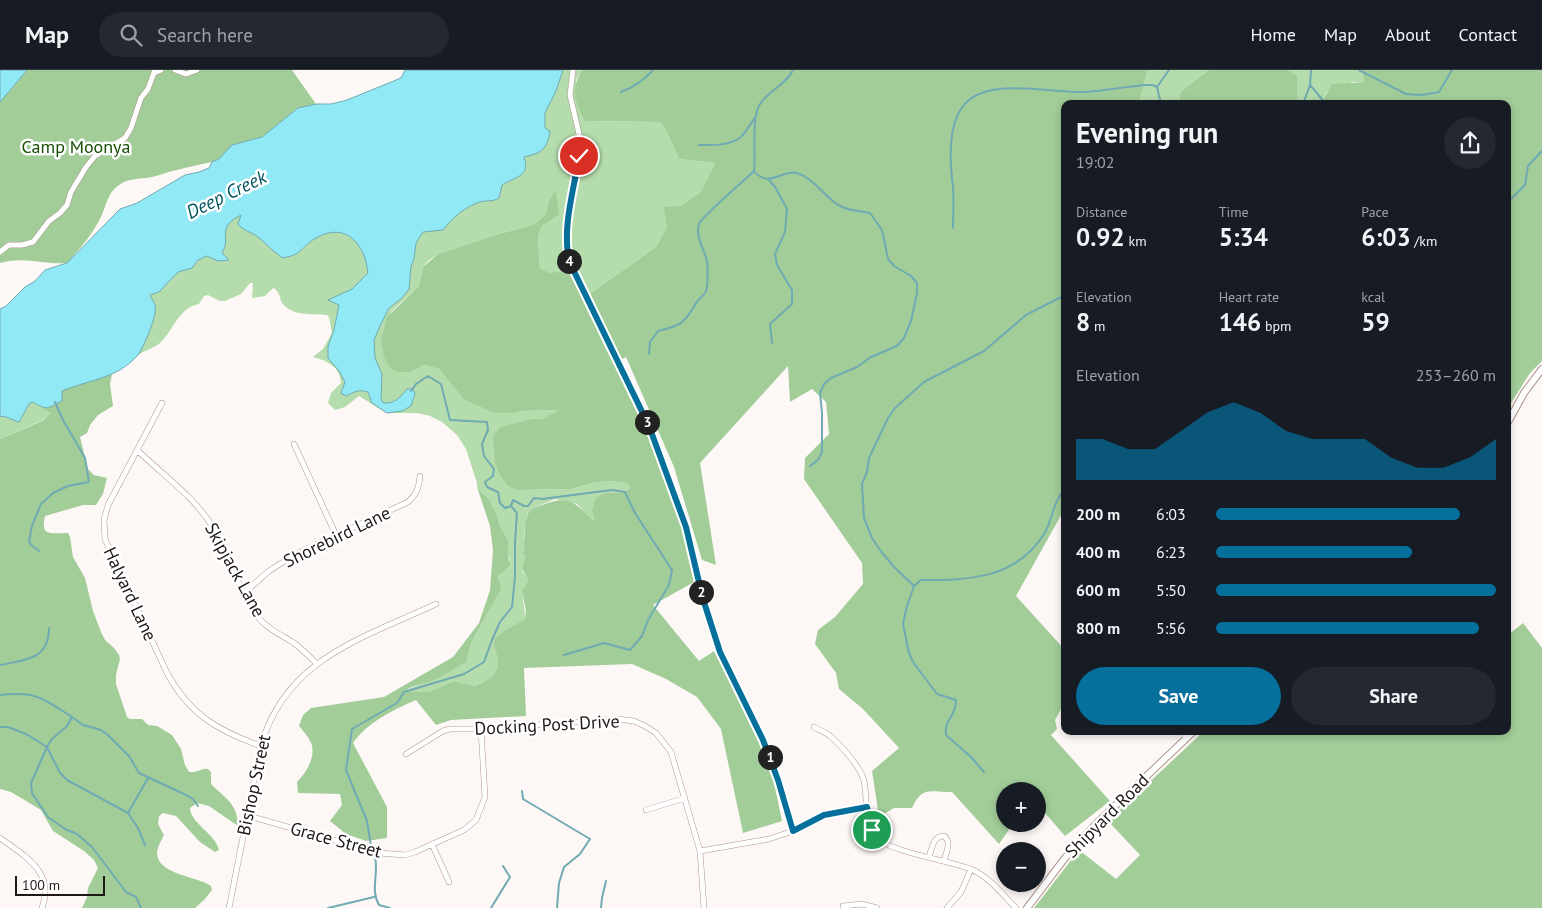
<!DOCTYPE html>
<meta charset="utf-8">
<style>
:root{--surface:#171b24;--page:#242831;--text:#f1f3f6;--muted:#9ea1a6;--line:#363941;--accent:#05709c}
body{margin:0;font-family:"PT Sans",sans-serif;background:var(--page);color:var(--text);height:100vh;display:flex;flex-direction:column;font-size:19px;white-space:nowrap}
*{box-sizing:border-box;margin:0}
p{font-size:16px;color:var(--muted)}
.icon{flex:none;width:28px;height:28px;fill:none;stroke:currentColor;stroke-width:2;stroke-linecap:round;stroke-linejoin:round}
.map{position:relative;flex:1;overflow:hidden}
.drawer{position:absolute;left:1061px;top:30px;width:450px;height:635px;display:flex;flex-direction:column;background:var(--surface);border-radius:10px;box-shadow:0 2px 8px #0003}
.drawer>*{flex:none}
.controls{position:absolute;left:996px;top:712px;display:grid;gap:10px}
.controls a{display:grid;place-items:center;width:50px;height:50px;border-radius:50%;background:var(--surface);box-shadow:0 2px 8px #0003;font-size:25px}
.scale{position:absolute;left:15px;bottom:12px;width:90px;box-sizing:border-box;padding-left:5px;border:2px solid #201815;border-top:0;font-size:14px;line-height:18px;white-space:nowrap;color:#201815;-webkit-text-stroke:4px #fff;paint-order:stroke}
.pin{position:absolute;display:grid;place-items:center;width:42px;height:42px;color:#fff;margin:-21px;border:2px solid #fff;border-radius:50%;box-shadow:0 1px 5px #0007}
.km{position:absolute;width:25px;height:25px;margin:-12px;border-radius:50%;background:#222;color:#fff;font-size:14px;line-height:25px;text-align:center}
.round{display:grid;place-items:center;flex:none;width:52px;height:52px;border-radius:26px;background:var(--page)}
.head{display:flex;align-items:center;justify-content:space-between;height:85px;padding:0 15px}
h1{font-size:28px;font-weight:700;line-height:38px}
.stats{display:grid;grid-template-columns:repeat(3,1fr);gap:8px;height:85px;padding:5px 15px}
.stats div{display:grid;align-content:center}
.stats b{font-size:25px;font-weight:700}
.stats small{font-size:14px;font-weight:400}
.stats p{font-size:14px}
.chart{height:140px;padding:10px 15px}
.chart p{display:flex;justify-content:space-between}
.chart svg{width:100%;height:90px;margin-top:5px;fill:var(--accent);opacity:.7}
.button{display:flex;gap:10px;margin-top:auto;padding:10px 15px}
.button a{flex:1;height:58px;border-radius:30px;background:var(--accent);color:#fff;font-size:20px;font-weight:700;line-height:58px;text-align:center}
.button a+a{background:var(--page);color:var(--text)}
ul{padding:0 15px;list-style:none;font-size:16px}
li{display:grid;grid-template-columns:80px 60px 1fr;align-items:center;height:38px}
li i{height:12px;border-radius:6px;background:var(--accent)}
header{display:flex;align-items:center;gap:30px;box-sizing:border-box;height:70px;padding:0 25px;background:var(--surface);border-bottom:1px solid var(--line)}
header strong{font-size:24px}
nav{display:flex;gap:28px;margin-inline-start:auto;font-size:18px}
.search{width:350px;height:45px;background:var(--page);display:flex;align-items:center;gap:12px;box-sizing:border-box;padding:0 18px;border-radius:28px;color:var(--muted);font-size:19px}
.map>svg:first-child{display:block}
.green{fill:#b4dcac}
.forest{fill:#a2cd99}
.water{fill:#92e9f6;stroke:#70aab2}
.lines{fill:none;stroke-linecap:round;stroke-linejoin:round}
.stream{stroke:#70aab2;stroke-width:2}
.minor-casing{stroke:#ad968d;stroke-width:6}
.tertiary-casing{stroke:#ad968d;stroke-width:8}
.minor{stroke:#fff;stroke-width:5}
.tertiary{stroke:#fff;stroke-width:6}
.route-casing{stroke:#fff;stroke-width:10}
.route{stroke:#05709c;stroke-width:6}
.labels{text-anchor:middle;stroke-width:5;stroke-linejoin:round;paint-order:stroke}
.park-label{font-size:18px;fill:#154d03;stroke:#fff}
.street-label{font-size:18px;fill:#201815;stroke:#fff}
.water-label{font-size:19px;font-style:italic;fill:#01535d;stroke:#fff}
</style>
<header>
<strong>Map</strong>
<div class="search"><svg class="icon" aria-label="search" viewBox="0 0 24 24"><circle cx="10" cy="10" r="6"/><path d="M15 15l6 6"/></svg>Search here</div>
<nav><a>Home</a><a>Map</a><a>About</a><a>Contact</a></nav>
</header>
<div class="map">
<svg width="1542" height="838" viewBox="0 0 1542 838">
<rect width="100%" height="100%" fill="#fdf8f6"/>
<!-- green -->
<path class="green" d="M522,0H582L576,10L585,51L660,52L666,60L679,89L715,93L701,123L681,136L656,177L584,228L540,198L538,167L542,156L559,145L549,131L545,145L533,155L495,165L438,184L428,191L423,197L419,216L391,242L410,302L424,295L439,299L464,330L494,343H515L523,341L560,340L543,349H532L493,368L494,375L517,420L571,419L592,413L608,411L627,413L630,417L625,422L605,423L596,449L593,450L577,434L555,429L533,438L527,444L524,464L525,472L523,485L526,486L523,503L529,508V511C517,522 526,534 525,549L505,560L494,577L498,590V597L492,606L484,612L473,616L454,611L428,622H404L421,613L433,610L466,591L472,571L502,518L498,506L510,490L508,485V470L500,456L497,445L489,429L477,417V413L466,379L457,365L442,352L430,346L417,343H386L359,326L345,337L335,340L328,333L331,323L341,313C340,296 327,291 313,287L323,279L332,263L329,247L327,245C314,244 293,246 284,235C278,229 283,226 274,218L272,219L265,226L252,228L253,213H250L241,224L225,231H220L208,225L204,226L199,234C178,238 174,260 160,273C154,278 146,280 140,284C130,290 122,299 112,304C105,308 97,310 91,313C74,321 59,330 43,338L50,343L41,351L0,369V347L3,346L19,352L29,334L33,331L41,337L28,308L230,150Z
M1148,0H1209L1181,21L1178,34H1139Z
M1288,0H1362L1366,12H1352L1327,22L1321,34H1301L1297,29V5Z"/>
<!-- forest -->
<path class="forest" d="M27,0H292L316,34L298,38L262,67L232,75L219,89L212,92C193,96 174,100 156,106C138,111 125,105 111,123C106,131 104,142 99,151C90,167 79,180 67,193C42,195 26,186 0,193V32Z
M582,0H1148L1139,34H1065V444L1060,447L1016,526L1065,580V632L1055,650L1057,659L1051,665L1110,731L1065,766L1038,735V721H1005V754H1013L999,774L952,722C930,722 922,716 912,738H894L879,747L872,701L899,678L863,639L839,619L836,603L815,574L818,560L835,547L863,514L862,493L804,409L805,388L829,364L826,332L812,319L790,332L788,296L700,393L716,495L702,490L674,397L626,287L616,292L675,430L694,512L653,535L699,591L714,581L767,679L782,751L743,763L721,659L697,627L666,609L632,594L524,598L526,646L451,650L436,655L416,630C393,640 368,652 353,673L387,737V768L366,771L346,764L330,751L342,735L340,724L298,723L297,712C305,704 315,689 312,676C311,669 303,661 299,656L303,645L311,638L384,627L453,587L479,553L490,520L493,480L490,456L477,417L489,429L497,445L500,456L508,470V485L510,495L498,506L502,518L472,571L466,592C455,598 445,605 434,610C425,614 412,614 405,622H428L454,611L474,616L484,612L492,606L498,597V590L494,577L495,569L505,560L525,549L526,541L522,521L529,509C521,501 522,496 526,486L523,485C526,472 523,459 527,446C529,439 535,437 542,435C567,425 574,431 593,450L595,449L592,440L596,428L605,423L625,422L630,417L627,413L608,411L592,413L571,419L517,420L507,415L500,405L495,393L493,368L495,363L501,357L532,349H543L559,340L523,341L515,343H494L464,330L439,299L424,295L410,302H397L390,298L384,287L381,271L387,247L419,216L423,197L438,184L495,165L533,155L545,145L549,131L556,120L559,145L542,156L538,167L540,198L549,203L569,201L584,228L656,177L667,158L664,137L681,136L701,122L715,93L679,89L666,60L660,52L585,51C575,31 570,21 582,0Z
M1209,0H1288L1297,5V29L1301,34H1178L1181,21Z
M1362,0H1542V291L1530,303L1508,338V34H1321L1332,14L1365,12Z
M112,304L110,314L113,336L98,345L90,355L87,363L80,367L88,399L94,405L107,408L103,424L96,435H83L45,446C40,467 51,463 68,463L70,467L73,487L85,508L93,541L101,562L105,570L114,578L119,585L120,589L116,605V614L127,647L130,649H142L148,655L157,656L172,665L181,679L185,695L189,702C198,703 202,698 208,699L211,702V714C225,728 238,734 238,756L209,736L197,733L190,738C191,754 215,763 219,780L215,782L200,772L176,746L163,743L159,746L158,754L164,765C161,771 157,778 157,784C159,805 197,806 211,816L212,820L204,830L195,838H82L87,827L88,818L98,798L94,790L84,781L53,761L41,740L11,722L0,719V369L42,351L50,343L41,337L48,338L62,331V321C79,315 95,311 112,304Z
M1523,553L1542,578V838H1034L1079,780L1116,809L1140,785L1108,751L1204,661H1508V565Z"/>
<!-- water -->
<path class="water" d="M0,0H27L0,32Z
M405,0H563L556,21L545,43V58L550,61C547,79 542,83 524,87C531,107 514,107 502,115L499,128C493,132 487,130 480,132C466,136 452,148 443,160L423,162L416,173L414,189L411,196L409,219L402,228L389,238L381,254L374,270L375,288L382,304L381,328L383,333C394,334 400,328 407,319H413L415,324L411,336L402,341L387,343L372,333L368,322C359,319 354,322 346,326L341,323L345,312L339,301L328,288V276L334,260L339,235L328,230L352,219L368,203C365,174 346,151 316,168C300,177 304,184 283,188C273,182 267,174 258,167C252,162 243,161 238,154L241,145C215,158 232,167 222,183L229,190L218,191L207,186L198,190L192,198L178,202L159,222L150,225C151,228 154,232 155,235C157,243 151,257 148,265C145,271 142,280 138,285C117,309 88,310 62,321V331C48,338 47,341 33,332L29,334L19,352L3,346L0,347V239L6,236L25,217L35,211L45,200L67,193L120,139L137,133L185,105L199,102L209,98L212,92L219,89L232,75L262,67L298,38L317,34H331L347,30L401,8Z"/>
<g class="lines">
<!-- stream -->
<path class="stream" d="M1359,0L1406,24L1421,25L1439,22L1452,0
M1310,15L1326,34
M621,22C634,17 644,10 653,0
M1161,34L1157,17L1169,0
M1303,34L1310,15L1311,0
M699,75C712,75 730,76 741,67C746,62 750,54 755,48
M754,101C768,119 783,99 797,103C814,108 825,128 840,136C849,141 861,141 870,143L882,160L888,189L894,196L911,206L917,213V223L911,251L904,268L897,276L871,287L857,297L831,308L824,314L820,323L822,343V382L818,390L810,396
M768,109L775,117L787,139L785,162L775,184L777,195L792,220V234L770,254L772,273
M1508,132L1525,115L1528,96L1542,81
M953,158C953,145 954,130 953,117C950,94 948,59 961,39C983,4 1050,24 1084,22C1104,21 1124,17 1144,15H1153L1157,17
M649,284L650,272L658,261C680,256 685,253 696,233C698,229 704,226 706,221C708,216 708,196 707,191C704,179 695,166 699,154C702,146 745,110 754,101C756,83 751,48 760,34C769,20 786,15 793,0
M411,321L416,314L428,306L441,314L450,350L487,352L488,360L482,374L484,386L494,399L493,406L485,412L487,417L498,422L500,433L505,438L511,436L513,430L524,436H528L534,428L542,429L612,420L625,422L635,443L672,500L669,515L648,550L642,566L630,580L604,573L564,585
M39,481L31,475L29,471L32,456L41,434L53,423L68,416L89,412L85,388L63,350L55,332
M914,516L894,497L880,480L872,468L864,448L862,414L867,402L869,388L887,350L894,339L924,312L984,281L1026,245L1065,225
M0,595C25,590 49,590 49,558
M0,625C37,621 42,628 72,647L67,656L52,669L47,677L31,713L32,723L48,747L65,759L77,764L92,777L126,822L136,827L141,838
M72,647L83,655L101,660L109,666L129,686L139,703L184,724L193,729L198,736
M0,657H8L26,664L47,677L60,703L67,710L128,743L138,758L145,775
M984,702L971,687L946,665C944,648 956,648 956,630L937,624L913,592L909,583L903,554L907,536L914,516L921,510C969,510 1016,509 1044,464C1053,449 1053,431 1065,419
M522,721L523,729L590,769L580,784L564,797L559,813L557,838
M128,743L148,708
M371,776L367,751L346,700L352,659L397,633L404,622L464,604L484,592L492,570L500,552L512,537L515,506V472L517,443L511,436
M375,787C379,803 370,820 379,835L390,838
M328,838L374,827
M491,838L510,807L503,796
M601,838L602,828L606,811"/>
<!-- minor casing -->
<g class="minor-casing">
<path id="minor" d="M175,0L186,4L197,0
M573,0L570,25L579,64V86L573,112L566,166L569,191L649,356L686,457L703,529L720,582L763,670L778,710L793,761
M154,3L161,0
M0,182L9,175H22L33,172L49,151L60,143L67,135L71,122L86,97L95,86L125,68L131,58L141,28L148,19L155,0
M162,333L108,435L104,450L105,469L167,603C189,644 218,661 261,676
M294,374L336,465
M137,380C164,406 195,427 214,459C230,485 239,523 257,546C266,558 281,565 294,573C302,579 309,586 316,593
M244,523L269,501L294,485L408,432C417,424 419,417 420,406
M814,657C819,660 825,662 830,666C840,674 862,699 864,711C868,729 863,752 876,767C891,783 950,790 973,800C990,808 1003,825 1016,838
M1183,661L1186,669
M406,684L443,661L450,659H481L617,649L634,651L645,656L656,663L671,682L700,781L704,838
M646,740L685,728
M246,745L379,783L405,785L415,782L464,760L476,750L485,727L481,659
M0,768C26,787 55,802 42,838
M432,774L449,812
M700,781L769,769L793,761L824,745L867,737
M929,787C932,778 933,766 944,766C952,772 946,783 944,791
M843,836L862,834L877,838
M229,838L261,676C285,589 363,568 436,534
M947,838L961,822L971,799"/>
</g>
<!-- tertiary casing -->
<g class="tertiary-casing">
<path id="tertiary" d="M1508,352L1524,323L1542,299
M1027,838L1065,788L1096,754L1194,661"/>
</g>
<!-- minor -->
<use href="#minor" class="minor"/>
<!-- tertiary -->
<use href="#tertiary" class="tertiary"/>
</g>
<g class="lines">
<!-- route casing -->
<g class="route-casing">
<path id="route" d="M579,86C574,121 562,155 569,191L649,356L686,457L703,529L720,582L763,670L778,710L793,761L824,745L867,737L872,760"/>
</g>
<!-- route -->
<use href="#route" class="route"/>
</g>
<g class="labels">
<!-- park labels -->
<g class="park-label">
<text x="76" y="83">Camp Moonya</text>
</g>
<!-- street labels -->
<g class="street-label">
<text transform="translate(337 467) rotate(-26)" y="6">Shorebird Lane</text>
<text transform="translate(235 500) rotate(61)" y="6">Skipjack Lane</text>
<text transform="translate(130 524) rotate(65)" y="6">Halyard Lane</text>
<text transform="translate(547 655) rotate(-3)" y="6">Docking Post Drive</text>
<text transform="translate(254 715) rotate(-78)" y="6">Bishop Street</text>
<text transform="translate(1107 746) rotate(-45)" y="6">Shipyard Road</text>
<text transform="translate(336 770) rotate(15)" y="6">Grace Street</text>
</g>
<!-- water labels -->
<g class="water-label">
<text transform="translate(226 124) rotate(-26)" y="7">Deep Creek</text>
</g>
</g>
</svg>
<div class="controls">
<a>+</a>
<a>−</a>
</div>
<div class="scale">100 m</div>
<div class="pin" style="left:872px;top:760px;background:#1e9e55"><svg class="icon" aria-label="arrive" viewBox="0 0 24 24"><path d="M6 21V4h12l-3 4 3 4H6"/></svg></div>
<div class="pin" style="left:579px;top:86px;background:#d93025"><svg class="icon" aria-label="check" viewBox="0 0 24 24"><path d="M5 12l5 5 9-10"/></svg></div>
<b class="km" style="left:770px;top:687px">1</b>
<b class="km" style="left:701px;top:522px">2</b>
<b class="km" style="left:647px;top:352px">3</b>
<b class="km" style="left:569px;top:191px">4</b>
<section class="drawer">
<div class="head"><div><h1>Evening run</h1><p>19:02</p></div><a class="round"><svg class="icon" aria-label="share" viewBox="0 0 24 24"><path d="M12 15V3M7 8l5-5 5 5M5 13v7h14v-7"/></svg></a></div>
<div class="stats">
<div><p>Distance</p><b>0.92<small> km</small></b></div>
<div><p>Time</p><b>5:34</b></div>
<div><p>Pace</p><b>6:03<small> /km</small></b></div>
</div>
<div class="stats">
<div><p>Elevation</p><b>8<small> m</small></b></div>
<div><p>Heart rate</p><b>146<small> bpm</small></b></div>
<div><p>kcal</p><b>59</b></div>
</div>
<div class="chart"><p><span>Elevation</span>253–260 m</p>
<svg viewBox="0 0 160 44" preserveAspectRatio="none"><path d="M0 44V24L10 24L20 29L30 29L40 20L50 11L60 6L70 11L80 20L90 24L100 24L110 24L120 33L130 38L140 38L150 33L160 24V44z"/></svg>
</div>
<ul>
<li><b>200 m</b>6:03<i style="width:87%"></i></li>
<li><b>400 m</b>6:23<i style="width:70%"></i></li>
<li><b>600 m</b>5:50<i style="width:100%"></i></li>
<li><b>800 m</b>5:56<i style="width:94%"></i></li>
</ul>
<div class="button"><a>Save</a><a>Share</a></div>
</section>
</div>
